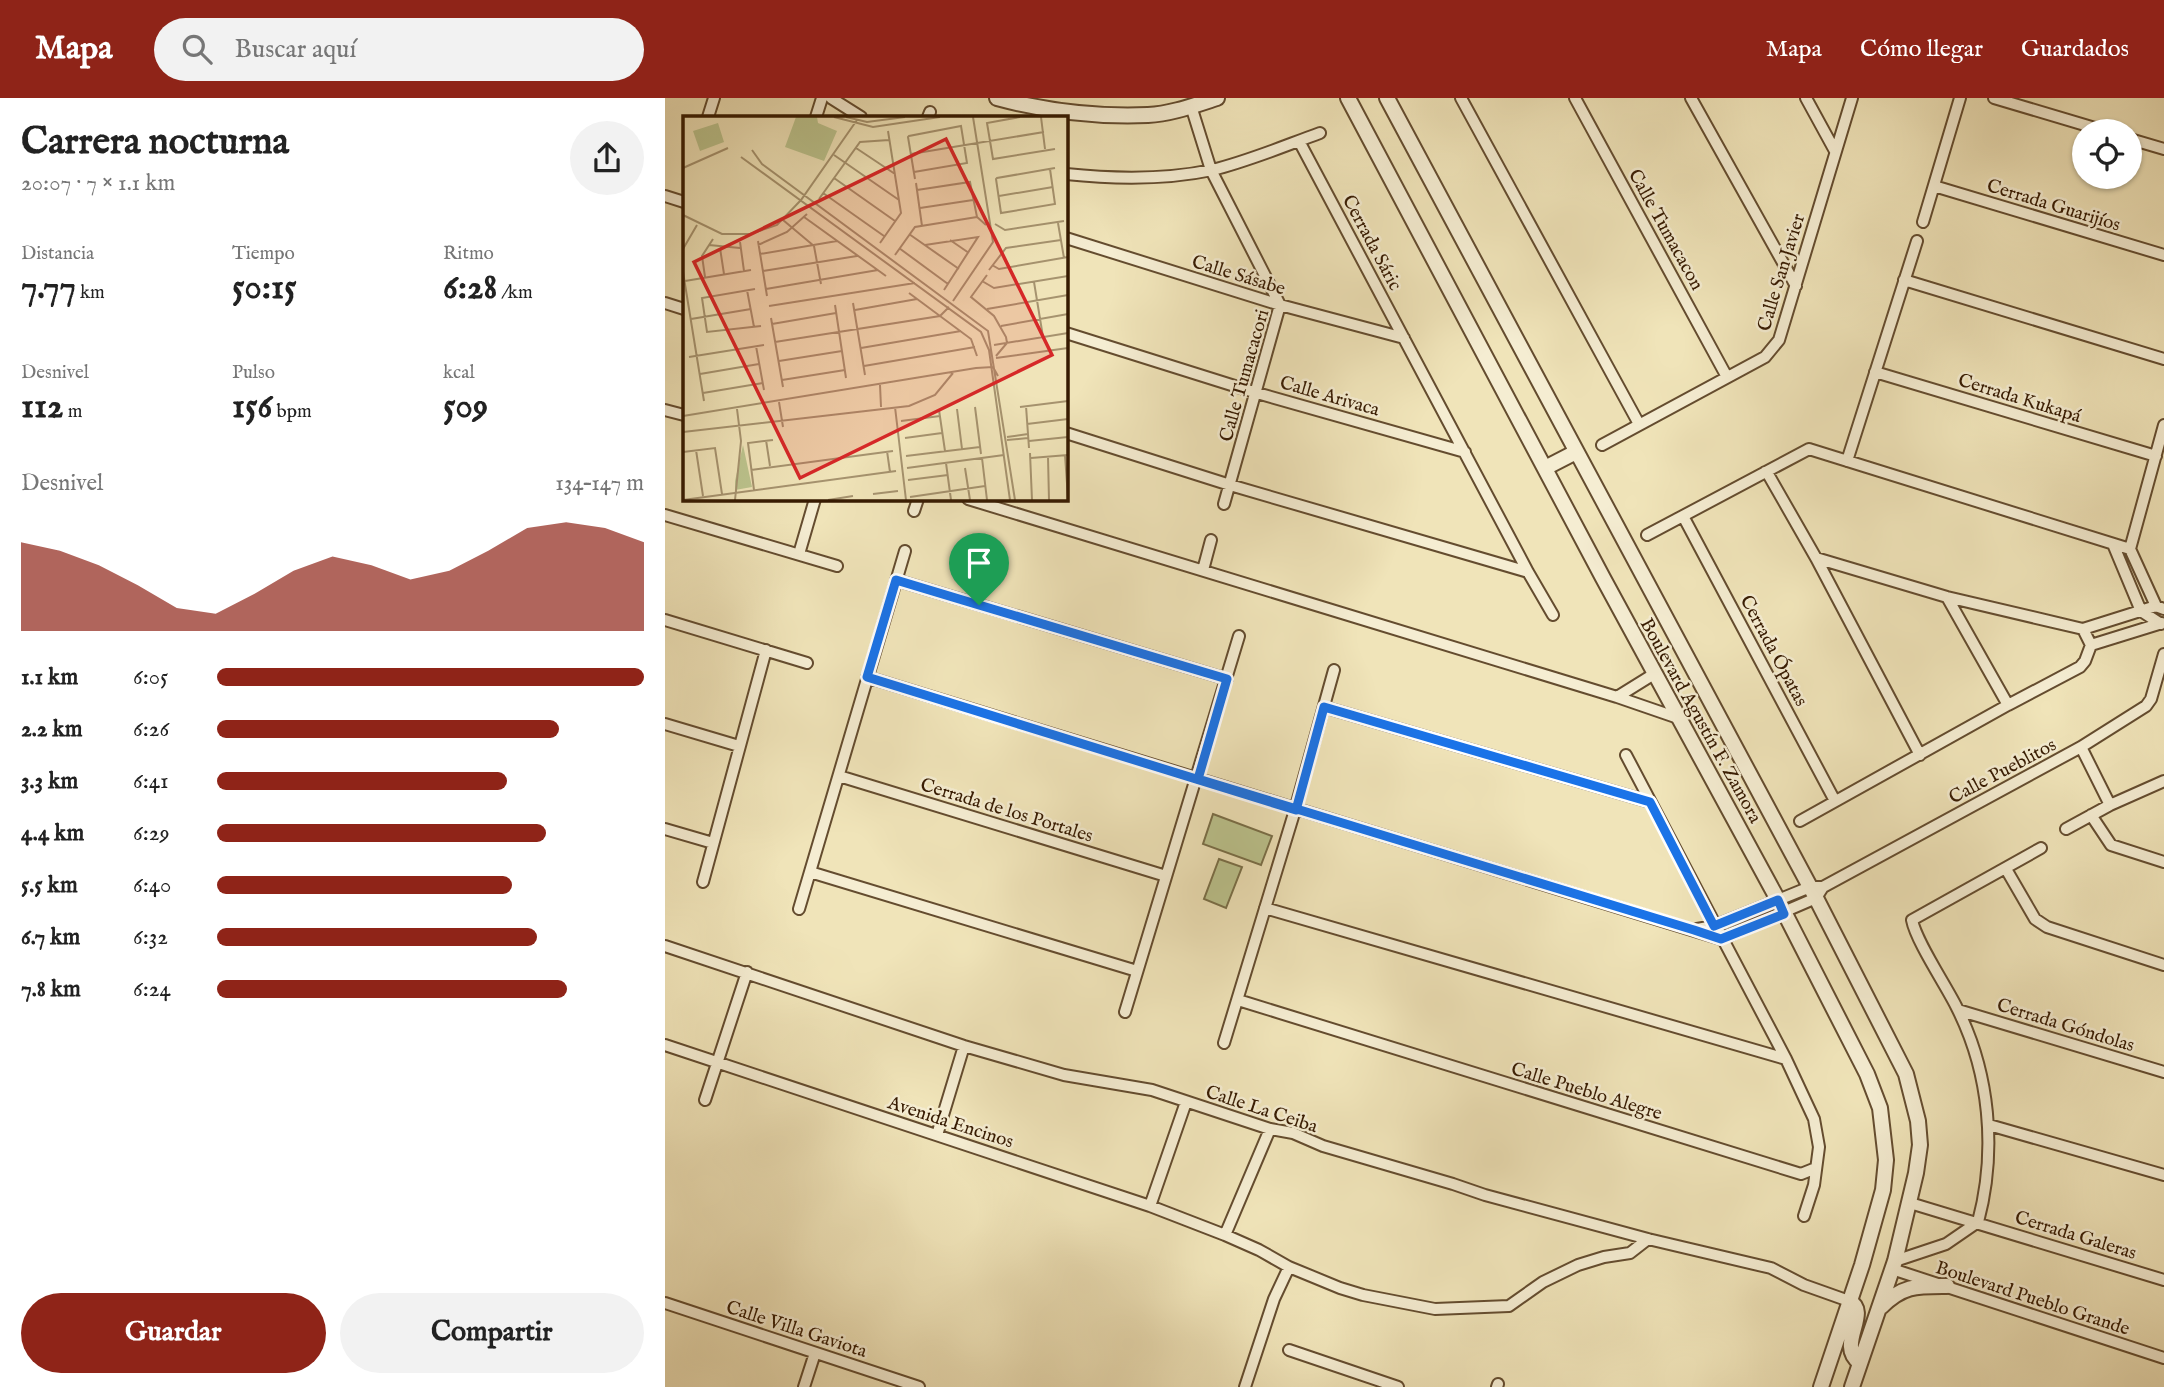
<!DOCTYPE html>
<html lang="es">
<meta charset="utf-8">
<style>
:root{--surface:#fff;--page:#f2f2f2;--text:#222;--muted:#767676;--accent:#8f2418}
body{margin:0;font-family:"IM FELL English",serif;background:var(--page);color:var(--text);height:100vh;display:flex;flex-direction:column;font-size:26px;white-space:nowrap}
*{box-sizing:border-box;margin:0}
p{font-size:23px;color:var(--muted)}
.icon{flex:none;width:38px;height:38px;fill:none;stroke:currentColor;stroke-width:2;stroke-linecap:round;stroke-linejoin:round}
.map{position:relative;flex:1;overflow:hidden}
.sheet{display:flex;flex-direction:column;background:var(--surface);width:665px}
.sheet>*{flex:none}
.controls{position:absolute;left:1407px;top:21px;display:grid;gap:14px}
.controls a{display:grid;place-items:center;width:70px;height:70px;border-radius:50%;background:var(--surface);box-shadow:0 2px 5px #0004;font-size:35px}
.pin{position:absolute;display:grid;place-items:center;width:60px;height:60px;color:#fff;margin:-72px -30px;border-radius:50% 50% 50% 0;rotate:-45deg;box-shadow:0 0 7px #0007}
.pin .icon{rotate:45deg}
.round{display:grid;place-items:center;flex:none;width:74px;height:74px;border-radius:37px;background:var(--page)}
.head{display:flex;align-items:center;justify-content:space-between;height:119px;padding:0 21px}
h1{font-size:38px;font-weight:700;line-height:52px}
.stats{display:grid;grid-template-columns:repeat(3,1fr);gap:10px;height:119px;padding:7px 21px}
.stats div{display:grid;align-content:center}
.stats b{font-size:35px;font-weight:700}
.stats small{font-size:19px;font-weight:400}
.stats p{font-size:19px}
.chart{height:196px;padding:14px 21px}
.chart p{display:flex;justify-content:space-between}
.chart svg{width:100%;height:126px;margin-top:7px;fill:var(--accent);opacity:.7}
.primary-button{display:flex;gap:14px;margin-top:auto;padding:14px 21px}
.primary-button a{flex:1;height:80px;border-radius:42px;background:var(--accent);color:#fff;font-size:28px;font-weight:700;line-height:80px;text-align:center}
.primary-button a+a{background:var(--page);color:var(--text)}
ul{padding:0 21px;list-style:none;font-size:23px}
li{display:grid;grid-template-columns:112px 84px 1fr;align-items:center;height:52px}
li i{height:18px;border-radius:9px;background:var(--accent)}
header{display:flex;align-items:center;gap:42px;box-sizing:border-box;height:98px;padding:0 35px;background:var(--accent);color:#fff}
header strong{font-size:33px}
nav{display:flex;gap:38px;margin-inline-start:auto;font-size:24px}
.search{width:490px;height:63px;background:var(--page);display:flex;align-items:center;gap:18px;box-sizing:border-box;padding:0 24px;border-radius:38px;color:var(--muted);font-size:26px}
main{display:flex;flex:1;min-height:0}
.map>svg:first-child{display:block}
.green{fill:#bcc48e;stroke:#796f48;stroke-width:2}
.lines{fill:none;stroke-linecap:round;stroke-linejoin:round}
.minor-casing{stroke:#644c2f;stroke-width:14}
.tertiary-casing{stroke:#644c2f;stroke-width:18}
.minor{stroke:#f5edd2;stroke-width:10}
.tertiary{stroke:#f5edd2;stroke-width:14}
.route-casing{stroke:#fff;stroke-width:14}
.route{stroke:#1a73e8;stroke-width:9}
.labels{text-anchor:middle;stroke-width:5;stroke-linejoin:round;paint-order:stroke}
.street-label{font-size:19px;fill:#361a01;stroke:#f5edd2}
.inset-road{fill:none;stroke:#a6936f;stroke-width:2}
.view{fill:#d62828;fill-opacity:0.15;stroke:#d62828;stroke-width:3.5}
.inset-edge{fill:none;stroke:#361a01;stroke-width:3.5}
</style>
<header>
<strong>Mapa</strong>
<div class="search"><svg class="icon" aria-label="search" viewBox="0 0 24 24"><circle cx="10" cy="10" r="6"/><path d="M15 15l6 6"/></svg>Buscar aquí</div>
<nav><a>Mapa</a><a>Cómo llegar</a><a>Guardados</a></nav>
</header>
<main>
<section class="sheet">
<div class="head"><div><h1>Carrera nocturna</h1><p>20:07 · 7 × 1.1 km</p></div><a class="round"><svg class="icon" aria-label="share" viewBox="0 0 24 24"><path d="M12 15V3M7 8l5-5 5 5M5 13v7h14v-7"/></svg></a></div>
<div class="stats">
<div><p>Distancia</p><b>7.77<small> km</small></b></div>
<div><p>Tiempo</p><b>50:15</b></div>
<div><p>Ritmo</p><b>6:28<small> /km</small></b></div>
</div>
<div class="stats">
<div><p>Desnivel</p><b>112<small> m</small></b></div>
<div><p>Pulso</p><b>156<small> bpm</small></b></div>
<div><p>kcal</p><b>509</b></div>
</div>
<div class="chart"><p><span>Desnivel</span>134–147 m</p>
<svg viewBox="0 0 160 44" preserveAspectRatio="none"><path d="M0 44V13L10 16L20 21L30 28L40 36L50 38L60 31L70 23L80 18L90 21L100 26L110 23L120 16L130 8L140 6L150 8L160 13V44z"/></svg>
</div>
<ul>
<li><b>1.1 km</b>6:05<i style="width:100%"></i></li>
<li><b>2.2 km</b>6:26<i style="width:80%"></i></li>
<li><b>3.3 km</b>6:41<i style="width:68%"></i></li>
<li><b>4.4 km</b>6:29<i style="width:77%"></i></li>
<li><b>5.5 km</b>6:40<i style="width:69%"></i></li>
<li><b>6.7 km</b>6:32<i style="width:75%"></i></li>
<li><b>7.8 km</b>6:24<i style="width:82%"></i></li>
</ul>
<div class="primary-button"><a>Guardar</a><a>Compartir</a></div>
</section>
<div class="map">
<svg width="1499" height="1289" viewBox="0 0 1499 1289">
<rect width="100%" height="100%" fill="#f0e4b9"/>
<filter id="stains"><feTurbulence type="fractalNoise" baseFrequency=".00286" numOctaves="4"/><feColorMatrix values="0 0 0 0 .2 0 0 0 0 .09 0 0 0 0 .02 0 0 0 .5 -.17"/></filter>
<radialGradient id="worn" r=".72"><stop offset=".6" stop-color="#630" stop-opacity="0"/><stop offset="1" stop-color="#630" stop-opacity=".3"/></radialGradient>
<!-- green -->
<path class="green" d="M548,716L607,738L596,767L538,746Z
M554,761L577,769L561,810L539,801Z"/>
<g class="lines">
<!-- minor casing -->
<g class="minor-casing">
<path id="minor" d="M166,0L196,19
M796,0L974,326
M910,0L1062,279
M1026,0L1131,188
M1141,0L1170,53
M1329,0L1440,33
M526,8L546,72L615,207L559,406
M43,19L49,0
M151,19L157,0
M263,19L265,14
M1465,41L1499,51
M634,43L863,474L888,517
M401,76C449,81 500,82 547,72C584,63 619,48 655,35
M1269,88L1499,157
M0,98L19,104
M1258,124L1295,0
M401,140L615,207L739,240
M1239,182L1499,261
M0,205L19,211
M401,235L592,295L800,354
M1210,274L1491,358
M0,312L19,317
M401,335L565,387L863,474
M937,347L1100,259L1114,242L1187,0
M1182,363L1252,143
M1100,374L1103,376L1151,460L1255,657
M303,401L952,599L1013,620
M249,413L253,401
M0,417L172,468
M1018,418L1170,703
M982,437L1144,351L1465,451
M1448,446L1476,513L1496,526
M134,456L150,401
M538,472L546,442
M231,482L562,581
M1282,499L1343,607
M1491,508L1465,451L1499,327
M0,522L142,565
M1418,531L1491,508L1499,511
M1426,547L1497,525
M202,579L1056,841L1151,800L1158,789
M952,599L989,576
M659,609L985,704
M0,626L74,648
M1416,649L1445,707
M961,657L1121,961L1149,1021L1154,1049L1149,1087L1139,1118
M174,678L501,778
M1426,717L1446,747L1499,764
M1135,723L1343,607L1415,569L1420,563L1426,547L1418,531L1282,499L1151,460
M0,731L48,745
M1401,731L1445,707L1499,683
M1341,771L1370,821L1382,829L1499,867
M145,774L472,873
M38,784L101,552
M600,810L1121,961
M134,811L240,453
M1032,831L1049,828L1145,789H1158L1416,649L1481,608L1486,601L1499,556
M0,848L299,948L399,977L487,992L605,1031L628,1035L658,1048L788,1086L820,1097L983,1141L1106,1170L1139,1187L1184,1203
M573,902L1136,1076L1151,1070
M1293,912L1499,974
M460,914L574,538
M559,945L630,712L669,572
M0,947L485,1108L560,1137L594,1152L624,1169L675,1190L698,1197L770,1211L844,1208L878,1184L913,1167L939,1159L965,1155L983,1141
M40,1002L82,874
M1324,1027L1499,1077
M272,1037L299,948
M1245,1105L1499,1182
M485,1108L521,1004
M560,1137L605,1031
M1230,1163L1281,1146L1313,1124C1332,1053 1325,974 1291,908C1280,886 1251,843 1247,822L1376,750
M1227,1171L1499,1260
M0,1205L254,1289
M624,1252L733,1289
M139,1289L150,1255
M580,1289L609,1201L624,1169
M832,1289L833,1286"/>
</g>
<!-- tertiary casing -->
<g class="tertiary-casing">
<path id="tertiary" d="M332,0C380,13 433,19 483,17C506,16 530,7 552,0
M683,0L938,480L1113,802L1202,976L1215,1010L1221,1062L1218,1092L1197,1167L1156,1289
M722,0L1151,800L1241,976L1253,1023L1255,1047L1251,1075L1230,1163L1187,1289
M880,370L911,354
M1184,1203C1207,1215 1170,1246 1195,1265
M1216,1209C1238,1187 1252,1188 1282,1188"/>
</g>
<!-- minor -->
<use href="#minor" class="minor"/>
<!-- tertiary -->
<use href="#tertiary" class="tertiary"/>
</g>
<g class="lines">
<!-- route casing -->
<g class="route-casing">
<path id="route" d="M314,507L562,581L533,681L1029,832L1056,841L1119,816L1113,802L1049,828L985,704L659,609L631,712L202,579L231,482L314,507"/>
</g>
<!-- route -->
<use href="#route" class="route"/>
</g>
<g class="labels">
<!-- street labels -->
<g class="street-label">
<text transform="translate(1389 106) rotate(17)" y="7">Cerrada Guarijíos</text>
<text transform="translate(1002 131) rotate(61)" y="7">Calle Tumacacon</text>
<text transform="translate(708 144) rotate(62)" y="7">Cerrada Sáric</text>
<text transform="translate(1115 174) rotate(-73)" y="7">Calle San Javier</text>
<text transform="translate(574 176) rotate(17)" y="7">Calle Sásabe</text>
<text transform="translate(578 277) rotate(-74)" y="7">Calle Tumacacori</text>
<text transform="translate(665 297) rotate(16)" y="7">Calle Arivaca</text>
<text transform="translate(1355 299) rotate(17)" y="7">Cerrada Kukapá</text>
<text transform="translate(1110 552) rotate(62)" y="7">Cerrada Ópatas</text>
<text transform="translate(1037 622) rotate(61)" y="7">Boulevard Agustín F. Zamora</text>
<text transform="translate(1337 672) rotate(-28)" y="7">Calle Pueblitos</text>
<text transform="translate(342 711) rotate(17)" y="7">Cerrada de los Portales</text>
<text transform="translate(1401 926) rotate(17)" y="7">Cerrada Góndolas</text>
<text transform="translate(922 992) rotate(17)" y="7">Calle Pueblo Alegre</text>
<text transform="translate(597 1010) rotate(18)" y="7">Calle La Ceiba</text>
<text transform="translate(286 1023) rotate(18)" y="7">Avenida Encinos</text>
<text transform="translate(1411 1136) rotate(17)" y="7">Cerrada Galeras</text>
<text transform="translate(1368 1199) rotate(18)" y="7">Boulevard Pueblo Grande</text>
<text transform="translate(132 1230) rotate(18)" y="7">Calle Villa Gaviota</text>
</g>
</g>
<!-- overview -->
<g transform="translate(18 18)">
<rect width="385" height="385" fill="#f0e4b9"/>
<path d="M113,1H134L135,7L154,15L141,45L102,31ZM35,7L41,26L17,35L10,15ZM60,329L69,371L52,374V365Z" fill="#bcc48e"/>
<path class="inset-road" d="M151,1L190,11L257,1M163,1L184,6L222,1M337,1L304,7L310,43L372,33M358,1L362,33M173,32L212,58M69,34L79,48L305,215L332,384M228,38L361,16M151,39L216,84M58,41L298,216L306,234L327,384M0,52L45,32M367,53L372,88L318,97L313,63L314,62L366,53L372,52M231,56L284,47L278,10L226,20L225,21L232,63M151,62L212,105M233,67L239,110M234,74L287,66L294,101L303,109M140,77L201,120M316,80L370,71M136,83L177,26L206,24M237,92L290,84M0,99L39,118H67L94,109L118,84L174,4M121,101L203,160M100,104L131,130L138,168M375,107L381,142M312,108L322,114L381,105M226,118L276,153M267,124L286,137M75,125L84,180M57,126L61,155M197,127L218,97L205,15M26,129L57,132M75,129L104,116L124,98M242,129L295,121L261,174M37,132L41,158M216,132L265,168M0,133L14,109M77,138L154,125M212,139L232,111L294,101M309,149L316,153L385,141M306,154L323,132L378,124M80,155L174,140M0,156L21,285M304,159L288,181L311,200L323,221L324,227L313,240M22,161L19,140L30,123M2,165L68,154M299,165L311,172L385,160M351,166L360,221M72,173L19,182L24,216L78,210M83,173L195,154M64,174L71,211M226,177L288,223L294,240M270,185L310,126L290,1M170,187L182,259M152,189L163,262M86,190L232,167M304,193L385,179M172,194L234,183M88,202L100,271M8,203L68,193M89,208L153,197M318,210L385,198M92,226L257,200L266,191M311,229L385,217M73,230L81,274M178,232L278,215M6,241L81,229M313,242L385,232M96,245L159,235M181,250L292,231M17,258L76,248M99,264L162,254M197,269L198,291M20,277L80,267M96,286L100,311M343,290L346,332M212,291L223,384M292,291L298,338M337,291L385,285M274,293L279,333M256,294L262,335M0,300L293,252L310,251L315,260M218,305L257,300M344,308L385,303M0,316L226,290L252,279L270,257M324,321L345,318M222,322L259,317M83,324L87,350M324,324L345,322M346,325L385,321M13,334L20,380M204,335L207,356M0,336L32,332L39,378M347,337L349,384M382,339L385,382M223,340L297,331M365,341L366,384M299,342L304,384M348,342L385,339M263,347L268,384M224,352L321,339M282,352L287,384M68,354L210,335M225,364L265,359M71,374L65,327L90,324M190,378L215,375M227,381L302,370M0,384L213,355M52,384L58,325L54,293M145,384L170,380"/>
<path class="view" d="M263,23L369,239L117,362L11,146Z"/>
<rect width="385" height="385" class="inset-edge"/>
</g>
<rect width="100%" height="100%" filter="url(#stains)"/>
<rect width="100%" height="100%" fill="url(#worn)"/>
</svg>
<div class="controls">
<a><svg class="icon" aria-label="locate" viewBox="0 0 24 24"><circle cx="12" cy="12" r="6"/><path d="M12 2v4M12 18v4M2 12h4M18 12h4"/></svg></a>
</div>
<div class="pin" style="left:314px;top:507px;background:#1e9e55"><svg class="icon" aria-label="arrive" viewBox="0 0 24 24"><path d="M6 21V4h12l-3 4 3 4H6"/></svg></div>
</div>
</main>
